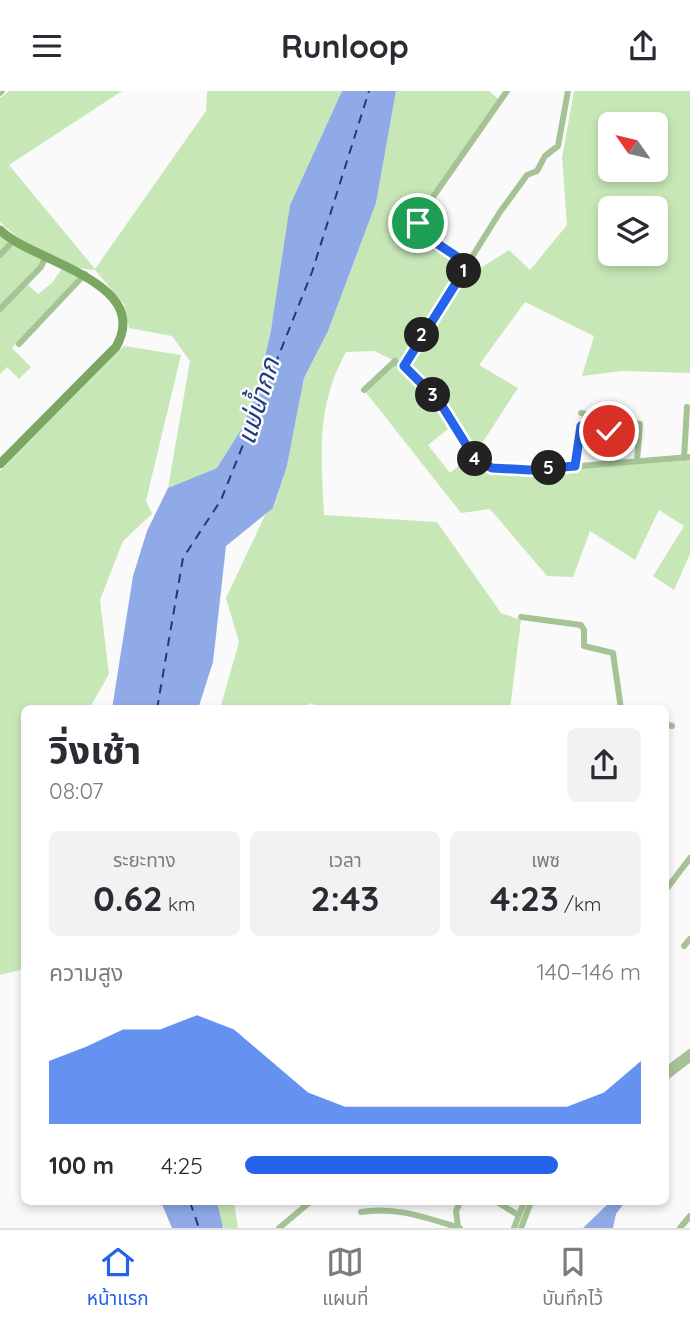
<!DOCTYPE html>
<html lang="th">
<meta charset="utf-8">
<style>
:root{--surface:#fff;--page:#f2f2f3;--text:#2b2b33;--muted:#7c7c81;--line:#e1e1e2;--accent:#2563eb}
body{margin:0;font-family:Quicksand,"Noto Sans Thai",sans-serif;background:var(--page);color:var(--text);height:100vh;display:flex;flex-direction:column;font-size:26px;white-space:nowrap}
*{box-sizing:border-box;margin:0}
p{font-size:23px;color:var(--muted)}
.icon{flex:none;width:38px;height:38px;fill:none;stroke:currentColor;stroke-width:2;stroke-linecap:round;stroke-linejoin:round}
.map{position:relative;flex:1;overflow:hidden}
.side{position:absolute;left:21px;top:614px;width:648px;height:500px;display:flex;flex-direction:column;background:var(--surface);border-radius:10px;box-shadow:0 4px 10px #0003}
.side>*{flex:none}
.needle{width:46px;rotate:304deg}
.controls{position:absolute;left:598px;top:21px;display:grid;gap:14px}
.controls a{display:grid;place-items:center;width:70px;height:70px;border-radius:10px;background:var(--surface);box-shadow:0 4px 10px #0003;font-size:35px}
.pin{position:absolute;display:grid;place-items:center;width:60px;height:60px;color:#fff;margin:-30px;border:4px solid #fff;border-radius:50%;box-shadow:0 2px 7px #0007}
.km{position:absolute;width:35px;height:35px;margin:-18px;border-radius:50%;background:#222;color:#fff;font-size:19px;line-height:35px;text-align:center}
.round{display:grid;place-items:center;flex:none;width:74px;height:74px;border-radius:10px;background:var(--page)}
.head{display:flex;align-items:center;justify-content:space-between;height:119px;padding:0 28px}
h1{font-size:38px;font-weight:700;line-height:52px}
.metrics{display:grid;grid-template-columns:repeat(3,1fr);gap:10px;height:119px;padding:7px 28px}
.metrics div{display:grid;align-content:center;border-radius:10px;background:var(--page);text-align:center}
.metrics b{font-size:35px;font-weight:700}
.metrics small{font-size:19px;font-weight:400}
.metrics p{font-size:19px}
.chart{height:196px;padding:14px 28px}
.chart p{display:flex;justify-content:space-between}
.chart svg{width:100%;height:126px;margin-top:7px;fill:var(--accent);opacity:.7}
ul{padding:0 28px;list-style:none;font-size:23px}
li{display:grid;grid-template-columns:112px 84px 1fr;align-items:center;height:52px}
li i{height:18px;border-radius:9px;background:var(--accent)}
header{display:flex;justify-content:space-between;align-items:center;height:91px;padding:0 28px;background:var(--surface);font-size:32px;font-weight:700}
.tabs{display:flex;justify-content:space-around;align-items:center;height:98px;border-top:2px solid var(--line);background:var(--surface);font-size:19px;color:var(--muted)}
.tabs a{display:grid;justify-items:center;gap:4px}
.tabs .active{color:var(--accent)}
.map>svg:first-child{display:block}
.green{fill:#c8e7b7;fill-rule:evenodd}
.water{fill:#8faae7}
.lines{fill:none;stroke-linecap:round;stroke-linejoin:round}
.ferry{stroke:#1f3980;stroke-width:2;stroke-dasharray:9 7;stroke-linecap:butt}
.street{stroke:#a6c396;stroke-width:6}
.secondary{stroke:#7ca763;stroke-width:9}
.route-casing{stroke:#fff;stroke-width:14}
.route{stroke:#2563eb;stroke-width:9}
.labels{text-anchor:middle;stroke-width:5;stroke-linejoin:round;paint-order:stroke}
.water-label{font-size:26px;font-style:italic;fill:#1f3980;stroke:#fafafa}
</style>
<header><svg class="icon" aria-label="menu" viewBox="0 0 24 24"><path d="M4 6h16M4 12h16M4 18h16"/></svg>Runloop<svg class="icon" aria-label="share" viewBox="0 0 24 24"><path d="M12 15V3M7 8l5-5 5 5M5 13v7h14v-7"/></svg></header>
<div class="map">
<svg width="690" height="1137" viewBox="0 0 690 1137">
<rect width="100%" height="100%" fill="#fafafa"/>
<!-- green -->
<path class="green" d="M9,0H122L9,74L95,178L206,20L207,0H342L290,114L278,206L258,297L242,337L217,377L168,397L190,270L172,245L129,237L124,213L95,179C63,178 23,153 0,131V7Z
M396,0H489L501,10L414,137L479,178L509,159L530,179L567,134L562,67L574,0H690V282L622,280L582,285L594,245L525,211L479,274L518,297L473,366L492,377L509,378L690,366V463L674,499L653,485L684,435L659,419L635,469L590,440L573,486L547,485L490,418L461,422L364,299L395,270L374,260L346,261C316,315 321,364 324,424L437,431L501,522L521,529L510,618H326L309,612L307,618H220L239,551L226,507L266,422L274,416L287,375L304,287L328,240L376,112ZM611,33H656V79H611ZM611,117H656V163H611ZM453,334L472,364L450,382L428,354Z
M0,139L46,165L27,193L38,203L52,192L63,176L80,184L12,257L31,276L19,288L7,276L0,283Z
M124,255L181,264L146,410L152,423L123,450L100,509L109,583L89,618H24V878L0,884V380Z
M215,1111H234L238,1137H225L219,1132Z"/>
<!-- water -->
<path class="water" d="M342,0H396L376,112L328,240L304,287L287,375L273,417L226,455L213,571L198,618H112L133,485L147,440L168,397L217,377L242,337L258,297L271,239L290,114Z
M161,1111H217L223,1137H172Z
M610,1111H625L616,1123L613,1137H583Z"/>
<g class="lines">
<!-- ferry -->
<path class="ferry" d="M157,618L183,467L221,409L312,181L369,0
M190,1111L199,1137"/>
<!-- street -->
<path class="street" d="M0,2L2,0
M0,164L13,150
M468,173L417,136L433,106L507,0
M0,218L41,176L46,165
M19,253L85,183
M404,275L500,121L527,84L537,80L545,65L558,55L568,0
M364,299L395,270L439,310L475,368L492,377L530,379L690,366
M581,322L640,333L637,370
M684,367L687,316
M575,375L580,337L584,335L617,343L614,372
M521,526L581,534L584,539V555L613,562L621,618
M665,633L672,635
M665,800L690,767
M684,855L690,848
M665,980L690,961
M665,987L690,968
M497,1111L518,1124
M361,1121C395,1115 427,1127 460,1137
M458,1136L456,1120L460,1111
M279,1137L310,1111
M514,1137L524,1111
M521,1137L531,1111
M680,1137L690,1125"/>
<!-- secondary -->
<path class="secondary" d="M0,139C32,171 153,190 116,256L0,373"/>
</g>
<g class="lines">
<!-- route casing -->
<g class="route-casing">
<path id="route" d="M418,132V140L468,173L404,275L439,310L475,368L492,377L530,379L575,375L581,335L609,340"/>
</g>
<!-- route -->
<use href="#route" class="route"/>
</g>
<g class="labels">
<!-- water labels -->
<g class="water-label">
<text transform="translate(258 310) rotate(-73)" y="9">แม่น้ำกก</text>
</g>
</g>
</svg>
<div class="controls">
<a><svg class="needle" viewBox="-14 -14 28 28"><path d="M0-13l5 13h-10z" fill="#e53935"/><path d="M0 13l5-13h-10z" fill="#7c7c81"/></svg></a>
<a><svg class="icon" aria-label="layers" viewBox="0 0 24 24"><path d="M12 4l9 5-9 5-9-5zM3 14l9 5 9-5"/></svg></a>
</div>
<div class="pin" style="left:418px;top:132px;background:#1e9e55"><svg class="icon" aria-label="arrive" viewBox="0 0 24 24"><path d="M6 21V4h12l-3 4 3 4H6"/></svg></div>
<div class="pin" style="left:609px;top:340px;background:#d93025"><svg class="icon" aria-label="check" viewBox="0 0 24 24"><path d="M5 12l5 5 9-10"/></svg></div>
<b class="km" style="left:464px;top:180px">1</b>
<b class="km" style="left:422px;top:244px">2</b>
<b class="km" style="left:433px;top:304px">3</b>
<b class="km" style="left:475px;top:368px">4</b>
<b class="km" style="left:549px;top:377px">5</b>
<section class="side">
<div class="head"><div><h1>วิ่งเช้า</h1><p>08:07</p></div><a class="round"><svg class="icon" aria-label="share" viewBox="0 0 24 24"><path d="M12 15V3M7 8l5-5 5 5M5 13v7h14v-7"/></svg></a></div>
<div class="metrics">
<div><p>ระยะทาง</p><b>0.62<small> km</small></b></div>
<div><p>เวลา</p><b>2:43</b></div>
<div><p>เพซ</p><b>4:23<small> /km</small></b></div>
</div>
<div class="chart"><p><span>ความสูง</span>140–146 m</p>
<svg viewBox="0 0 160 44" preserveAspectRatio="none"><path d="M0 44V22L10 17L20 11L30 11L40 6L50 11L60 22L70 33L80 38L90 38L100 38L110 38L120 38L130 38L140 38L150 33L160 22V44z"/></svg>
</div>
<ul>
<li><b>100 m</b>4:25<i style="width:79%"></i></li>
</ul>
</section>
</div>
<nav class="tabs">
<a class="active"><svg class="icon" aria-label="home" viewBox="0 0 24 24"><path d="M3 11l9-7 9 7M6 9v11h12V9"/></svg>หน้าแรก</a>
<a><svg class="icon" aria-label="map" viewBox="0 0 24 24"><path d="M3 6l6-2 6 2 6-2v14l-6 2-6-2-6 2zM9 4v14M15 6v14"/></svg>แผนที่</a>
<a><svg class="icon" aria-label="saved" viewBox="0 0 24 24"><path d="M7 4h10v16l-5-4-5 4z"/></svg>บันทึกไว้</a>
</nav>
